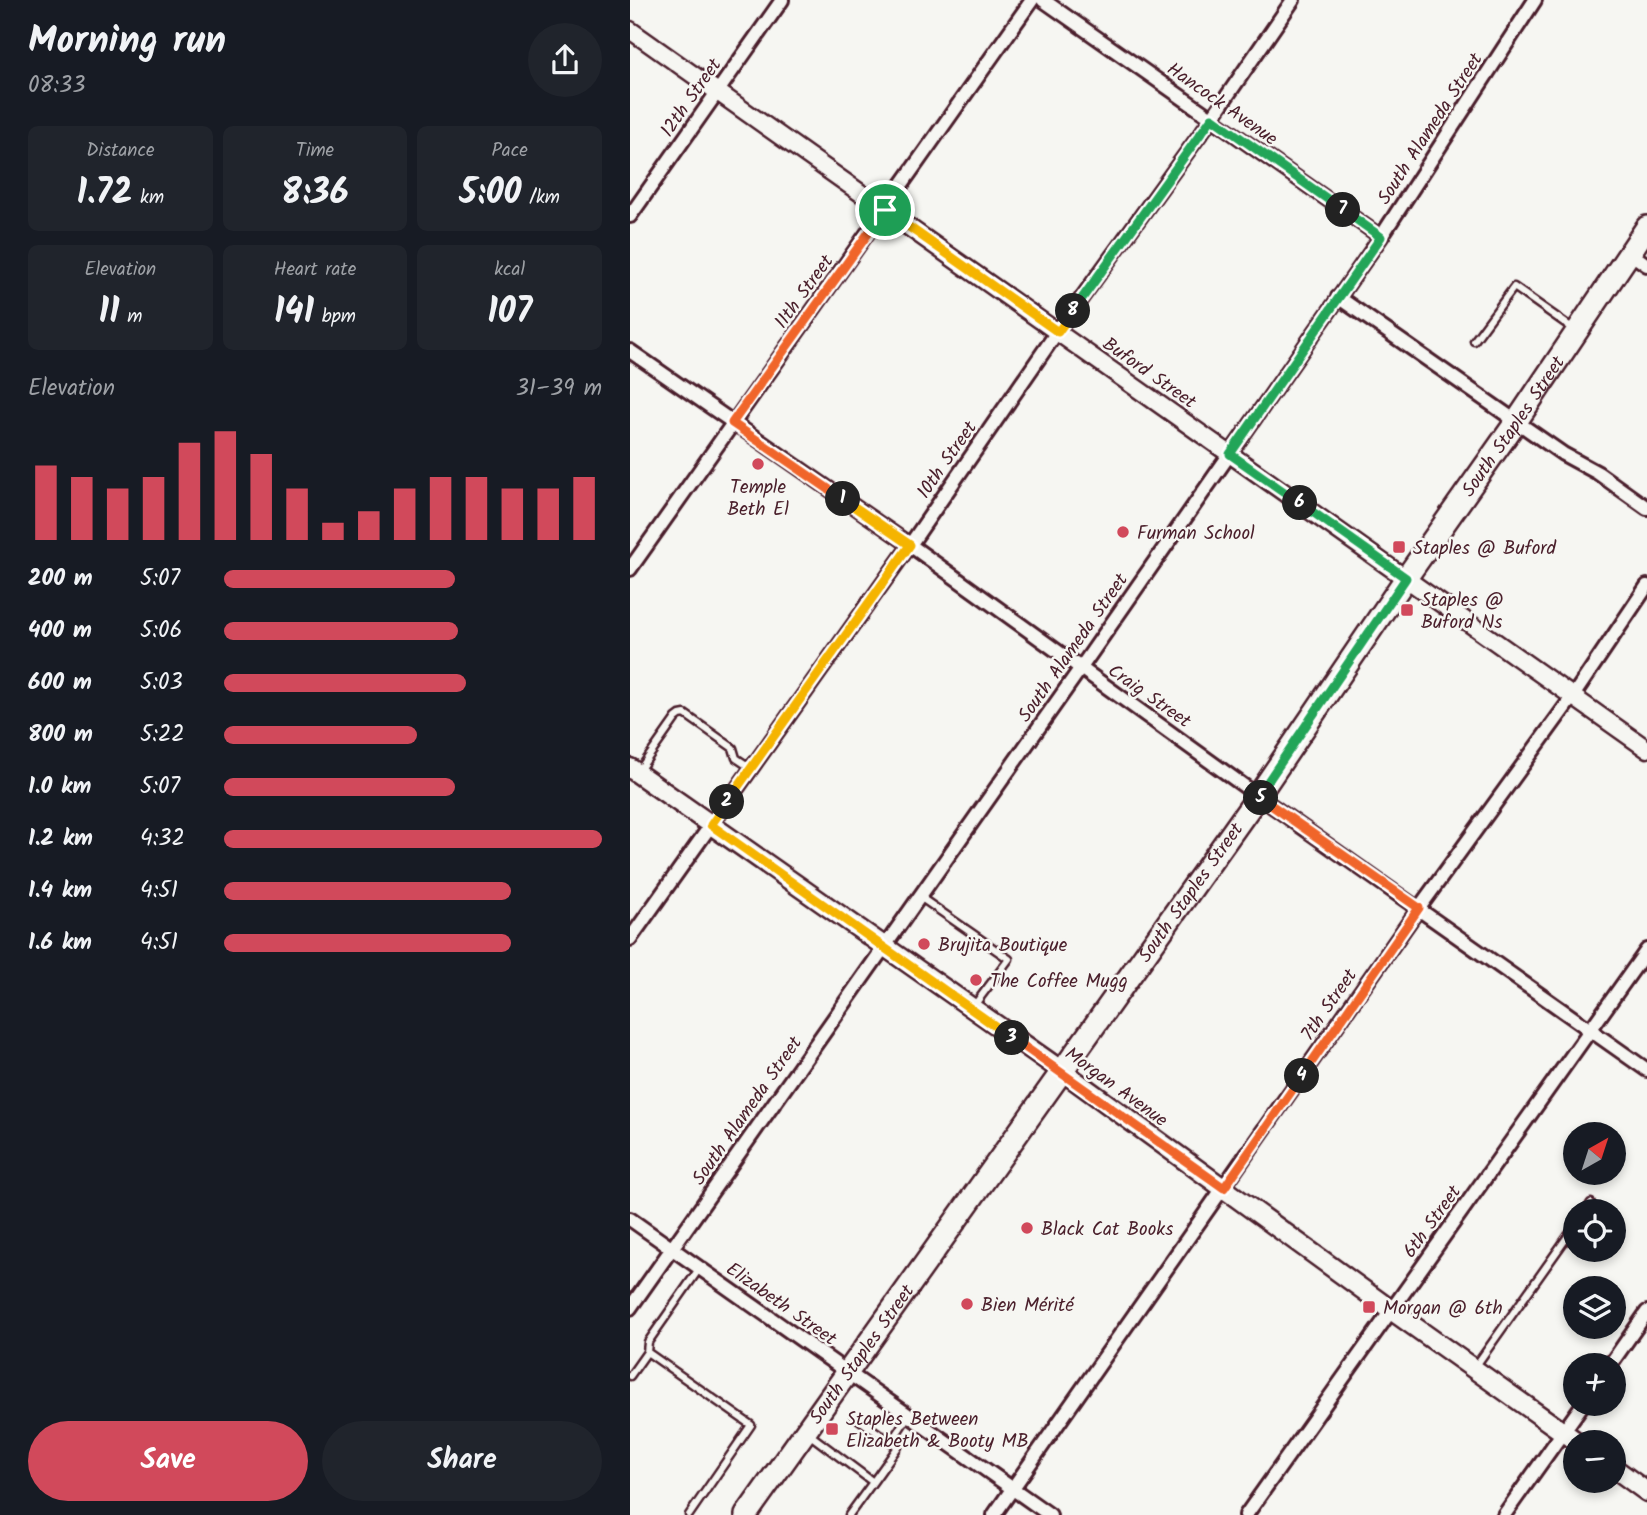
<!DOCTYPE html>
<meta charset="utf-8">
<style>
:root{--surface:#171b24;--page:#20242c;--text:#f1f3f6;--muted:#9ea1a6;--accent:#d1495b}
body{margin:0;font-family:Kalam,sans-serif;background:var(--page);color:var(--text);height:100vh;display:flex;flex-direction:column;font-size:26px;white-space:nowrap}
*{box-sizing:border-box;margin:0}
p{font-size:23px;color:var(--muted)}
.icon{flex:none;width:38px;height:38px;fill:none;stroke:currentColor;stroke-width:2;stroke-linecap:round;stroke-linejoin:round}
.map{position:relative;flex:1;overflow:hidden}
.drawer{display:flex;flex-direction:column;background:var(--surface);width:630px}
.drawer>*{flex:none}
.needle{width:46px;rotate:39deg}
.controls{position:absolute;left:933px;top:1122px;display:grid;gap:14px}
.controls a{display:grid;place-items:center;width:63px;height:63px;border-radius:50%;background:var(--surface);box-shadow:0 4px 10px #0003;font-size:35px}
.pin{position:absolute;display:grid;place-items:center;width:60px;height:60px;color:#fff;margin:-30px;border:4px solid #fff;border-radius:50%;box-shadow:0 2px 7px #0007}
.km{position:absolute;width:35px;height:35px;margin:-18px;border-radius:50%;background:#222;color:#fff;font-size:19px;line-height:35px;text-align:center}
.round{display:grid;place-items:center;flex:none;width:74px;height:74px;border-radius:37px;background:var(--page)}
.summary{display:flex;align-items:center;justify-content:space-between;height:119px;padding:0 28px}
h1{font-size:38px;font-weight:600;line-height:52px}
.figures{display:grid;grid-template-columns:repeat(3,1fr);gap:10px;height:119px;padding:7px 28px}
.figures div{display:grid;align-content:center;border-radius:10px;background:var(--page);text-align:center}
.figures b{font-size:35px;font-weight:600}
.figures small{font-size:19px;font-weight:400}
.figures p{font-size:19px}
.chart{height:196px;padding:14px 28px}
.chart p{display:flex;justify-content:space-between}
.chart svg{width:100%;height:126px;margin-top:7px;stroke:var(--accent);stroke-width:6}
.primary-button{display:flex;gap:14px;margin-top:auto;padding:14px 28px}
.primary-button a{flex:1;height:80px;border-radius:42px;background:var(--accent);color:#fff;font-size:28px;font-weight:600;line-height:80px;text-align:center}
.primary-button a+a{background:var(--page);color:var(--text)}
ul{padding:0 28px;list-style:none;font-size:23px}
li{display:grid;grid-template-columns:112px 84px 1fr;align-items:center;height:52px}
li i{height:18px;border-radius:9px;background:var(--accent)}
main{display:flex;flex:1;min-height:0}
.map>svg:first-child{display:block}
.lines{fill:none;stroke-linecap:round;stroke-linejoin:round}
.service-casing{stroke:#4a1f2b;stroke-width:11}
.minor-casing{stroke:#4a1f2b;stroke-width:18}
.tertiary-casing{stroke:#4a1f2b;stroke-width:21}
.secondary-casing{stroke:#4a1f2b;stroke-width:23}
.primary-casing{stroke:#4a1f2b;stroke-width:26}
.service{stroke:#f6f6f2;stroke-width:6}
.minor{stroke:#f6f6f2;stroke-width:12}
.tertiary{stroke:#f6f6f2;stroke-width:16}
.secondary{stroke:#f6f6f2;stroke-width:18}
.primary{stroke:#f6f6f2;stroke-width:21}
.split-1-casing{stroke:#fff;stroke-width:14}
.split-2-casing{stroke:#fff;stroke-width:14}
.split-3-casing{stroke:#fff;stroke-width:14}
.split-4-casing{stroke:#fff;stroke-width:14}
.split-5-casing{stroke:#fff;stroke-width:14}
.split-6-casing{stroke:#fff;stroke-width:14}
.split-7-casing{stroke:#fff;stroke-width:14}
.split-8-casing{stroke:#fff;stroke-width:14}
.split-9-casing{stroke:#fff;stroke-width:14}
.split-1{stroke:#f0652b;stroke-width:9}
.split-2{stroke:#f5b400;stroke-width:9}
.split-3{stroke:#f5b400;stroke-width:9}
.split-4{stroke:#f0652b;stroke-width:9}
.split-5{stroke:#f0652b;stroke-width:9}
.split-6{stroke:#22a559;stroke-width:9}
.split-7{stroke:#22a559;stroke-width:9}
.split-8{stroke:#22a559;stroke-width:9}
.split-9{stroke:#f5b400;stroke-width:9}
.poi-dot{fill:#d1495b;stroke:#f6f6f2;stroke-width:2.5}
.labels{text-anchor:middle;stroke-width:5;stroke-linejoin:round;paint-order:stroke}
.street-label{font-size:19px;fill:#4a1f2b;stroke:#f6f6f2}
.poi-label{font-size:19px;fill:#4a1f2b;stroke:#f6f6f2;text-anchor:start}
</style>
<main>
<section class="drawer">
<div class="summary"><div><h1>Morning run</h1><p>08:33</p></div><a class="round"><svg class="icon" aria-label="share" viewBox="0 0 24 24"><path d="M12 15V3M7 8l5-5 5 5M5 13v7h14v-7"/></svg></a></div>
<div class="figures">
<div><p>Distance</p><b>1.72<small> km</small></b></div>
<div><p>Time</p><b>8:36</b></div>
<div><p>Pace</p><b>5:00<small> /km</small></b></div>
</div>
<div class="figures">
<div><p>Elevation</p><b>11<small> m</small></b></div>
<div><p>Heart rate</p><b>141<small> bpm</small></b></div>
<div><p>kcal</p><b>107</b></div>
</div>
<div class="chart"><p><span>Elevation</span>31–39 m</p>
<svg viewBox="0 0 160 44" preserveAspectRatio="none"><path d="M5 44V18M15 44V22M25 44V26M35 44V22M45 44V10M55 44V6M65 44V14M75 44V26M85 44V38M95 44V34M105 44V26M115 44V22M125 44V22M135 44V26M145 44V26M155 44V22"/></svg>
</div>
<ul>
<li><b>200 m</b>5:07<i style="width:61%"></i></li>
<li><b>400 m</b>5:06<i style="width:62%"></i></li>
<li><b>600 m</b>5:03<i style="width:64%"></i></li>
<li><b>800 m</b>5:22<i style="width:51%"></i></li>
<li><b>1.0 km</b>5:07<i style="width:61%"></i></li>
<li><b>1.2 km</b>4:32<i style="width:100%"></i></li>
<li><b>1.4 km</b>4:51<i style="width:76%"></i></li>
<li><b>1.6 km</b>4:51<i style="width:76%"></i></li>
</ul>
<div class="primary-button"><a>Save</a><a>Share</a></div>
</section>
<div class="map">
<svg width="1017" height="1515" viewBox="0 0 1017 1515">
<rect width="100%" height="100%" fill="#f6f6f2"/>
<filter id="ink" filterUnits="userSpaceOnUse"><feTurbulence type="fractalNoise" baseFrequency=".0143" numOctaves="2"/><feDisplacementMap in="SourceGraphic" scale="14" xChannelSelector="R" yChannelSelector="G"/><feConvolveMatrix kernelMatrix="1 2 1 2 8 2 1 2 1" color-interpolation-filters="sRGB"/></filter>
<g filter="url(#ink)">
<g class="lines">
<!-- service casing -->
<g class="service-casing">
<path id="service" d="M844,341L884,287L945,330
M8,772L46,718L50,715L55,714L103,748L106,758L121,768
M290,897L379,959L343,1007
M956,1211L961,1203
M17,1352L18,1342L69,1269
M845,1367L945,1226
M0,1376L17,1352L121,1425L59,1515
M179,1434L243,1482L268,1447L224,1416
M261,1442L278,1416
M219,1515L243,1482"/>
</g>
<!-- minor casing -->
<g class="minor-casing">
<path id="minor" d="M413,0L751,237
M0,216L152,0
M1000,253L1017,265
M708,297L933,454L968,473L1017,508
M0,351L280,545L628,796L1017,1070
M0,569L402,0
M0,939L280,545L427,332L582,118L663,0
M0,1219L420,1515
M0,1308L450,669L751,237L905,0
M980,1365L1017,1312
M364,1515L789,908L943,696L1017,586
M616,1515L1017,950
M874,1515L953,1404"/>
</g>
<!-- tertiary casing -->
<g class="tertiary-casing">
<path id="tertiary" d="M0,30L1017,749"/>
</g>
<!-- secondary casing -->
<g class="secondary-casing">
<path id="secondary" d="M0,768L432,1071L761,1310L947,1442
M984,1468L1017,1492"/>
</g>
<!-- primary casing -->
<g class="primary-casing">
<g id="primary">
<path id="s1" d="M116,1515L628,796L776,578L886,422L1017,227"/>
</g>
</g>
<!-- service -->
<use href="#service" class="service"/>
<!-- minor -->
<use href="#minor" class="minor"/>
<!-- tertiary -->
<use href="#tertiary" class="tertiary"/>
<!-- secondary -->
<use href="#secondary" class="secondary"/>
<!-- primary -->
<use href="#primary" class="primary"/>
</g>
</g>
<g class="lines" filter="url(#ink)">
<!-- split-1 casing -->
<g class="split-1-casing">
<path id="split-1" d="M213,499L102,423L255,210"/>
</g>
<!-- split-2 casing -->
<g class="split-2-casing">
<path id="split-2" d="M97,802L280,545L213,499"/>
</g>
<!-- split-3 casing -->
<g class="split-3-casing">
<path id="split-3" d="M97,802L81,825L382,1038"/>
</g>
<!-- split-4 casing -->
<g class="split-4-casing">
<path id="split-4" d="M382,1038L594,1188L672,1076"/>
</g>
<!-- split-5 casing -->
<g class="split-5-casing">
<path id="split-5" d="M631,798L789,908L672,1076"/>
</g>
<!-- split-6 casing -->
<g class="split-6-casing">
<path id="split-6" d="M631,798L628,796L776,578L670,503"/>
</g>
<!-- split-7 casing -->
<g class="split-7-casing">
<path id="split-7" d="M670,503L600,454L751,237L713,210"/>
</g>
<!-- split-8 casing -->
<g class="split-8-casing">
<path id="split-8" d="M443,311L582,118L713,210"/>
</g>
<!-- split-9 casing -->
<g class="split-9-casing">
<path id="split-9" d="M255,210L428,332L443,311"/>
</g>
<!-- split-1 -->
<use href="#split-1" class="split-1"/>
<!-- split-2 -->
<use href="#split-2" class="split-2"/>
<!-- split-3 -->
<use href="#split-3" class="split-3"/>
<!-- split-4 -->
<use href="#split-4" class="split-4"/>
<!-- split-5 -->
<use href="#split-5" class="split-5"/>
<!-- split-6 -->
<use href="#split-6" class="split-6"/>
<!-- split-7 -->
<use href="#split-7" class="split-7"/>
<!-- split-8 -->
<use href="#split-8" class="split-8"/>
<!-- split-9 -->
<use href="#split-9" class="split-9"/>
</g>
<!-- markers -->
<g class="poi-dot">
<circle cx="128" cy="464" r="7"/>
<circle cx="493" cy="532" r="7"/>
<rect x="762" y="540" width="14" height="14" rx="3.5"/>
<rect x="770" y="603" width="14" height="14" rx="3.5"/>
<circle cx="294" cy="944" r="7"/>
<circle cx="346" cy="980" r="7"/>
<circle cx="397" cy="1228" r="7"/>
<circle cx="337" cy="1304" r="7"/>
<rect x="732" y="1300" width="14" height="14" rx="3.5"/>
<rect x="195" y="1422" width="14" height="14" rx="3.5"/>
</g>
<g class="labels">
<!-- street labels -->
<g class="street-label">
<text transform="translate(60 97) rotate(-55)" y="7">12th Street</text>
<text transform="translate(593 103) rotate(35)" y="7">Hancock Avenue</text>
<text transform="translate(799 128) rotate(-57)" y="7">South Alameda Street</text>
<text transform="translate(173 291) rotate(-54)" y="7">11th Street</text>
<text transform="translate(520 372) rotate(35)" y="7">Buford Street</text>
<text dy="7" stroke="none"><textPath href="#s1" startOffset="1332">South Staples Street</textPath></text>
<text transform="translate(316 459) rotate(-55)" y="7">10th Street</text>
<text transform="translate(442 647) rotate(-55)" y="7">South Alameda Street</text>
<text transform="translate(520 695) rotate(35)" y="7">Craig Street</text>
<text dy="7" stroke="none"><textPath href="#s1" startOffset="765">South Staples Street</textPath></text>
<text transform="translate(698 1004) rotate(-55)" y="7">7th Street</text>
<text transform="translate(487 1086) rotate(36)" y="7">Morgan Avenue</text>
<text transform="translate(116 1110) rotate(-55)" y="7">South Alameda Street</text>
<text transform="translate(801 1221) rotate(-54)" y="7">6th Street</text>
<text transform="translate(152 1303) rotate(35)" y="7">Elizabeth Street</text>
<text dy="7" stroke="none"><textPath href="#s1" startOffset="198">South Staples Street</textPath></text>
</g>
<!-- poi labels -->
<g class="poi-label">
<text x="128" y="493" text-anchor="middle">Temple<tspan x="128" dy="22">Beth El</tspan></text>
<text x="507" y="539">Furman School</text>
<text x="783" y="554">Staples @ Buford</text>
<text x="791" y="606">Staples @<tspan x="791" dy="22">Buford Ns</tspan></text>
<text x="308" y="951">Brujita Boutique</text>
<text x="360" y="987">The Coffee Mugg</text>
<text x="411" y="1235">Black Cat Books</text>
<text x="351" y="1311">Bien Mérité</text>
<text x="753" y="1314">Morgan @ 6th</text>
<text x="216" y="1425">Staples Between<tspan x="216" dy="22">Elizabeth &amp; Booty MB</tspan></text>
</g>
</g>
</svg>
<div class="controls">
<a><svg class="needle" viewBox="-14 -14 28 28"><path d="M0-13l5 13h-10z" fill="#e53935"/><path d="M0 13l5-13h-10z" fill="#9ea1a6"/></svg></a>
<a><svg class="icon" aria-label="locate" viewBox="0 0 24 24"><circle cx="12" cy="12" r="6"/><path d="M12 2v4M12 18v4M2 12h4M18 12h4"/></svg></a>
<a><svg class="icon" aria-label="layers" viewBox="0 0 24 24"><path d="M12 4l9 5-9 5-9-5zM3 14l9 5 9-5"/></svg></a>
<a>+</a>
<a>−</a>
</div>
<div class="pin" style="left:255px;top:210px;background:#1e9e55"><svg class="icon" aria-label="arrive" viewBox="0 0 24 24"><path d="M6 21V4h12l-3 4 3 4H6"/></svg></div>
<b class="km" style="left:213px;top:499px">1</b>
<b class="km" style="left:97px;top:802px">2</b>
<b class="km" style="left:382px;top:1038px">3</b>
<b class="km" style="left:672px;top:1076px">4</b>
<b class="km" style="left:631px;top:798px">5</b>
<b class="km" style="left:670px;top:503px">6</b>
<b class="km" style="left:713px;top:210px">7</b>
<b class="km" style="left:443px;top:311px">8</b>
</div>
</main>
